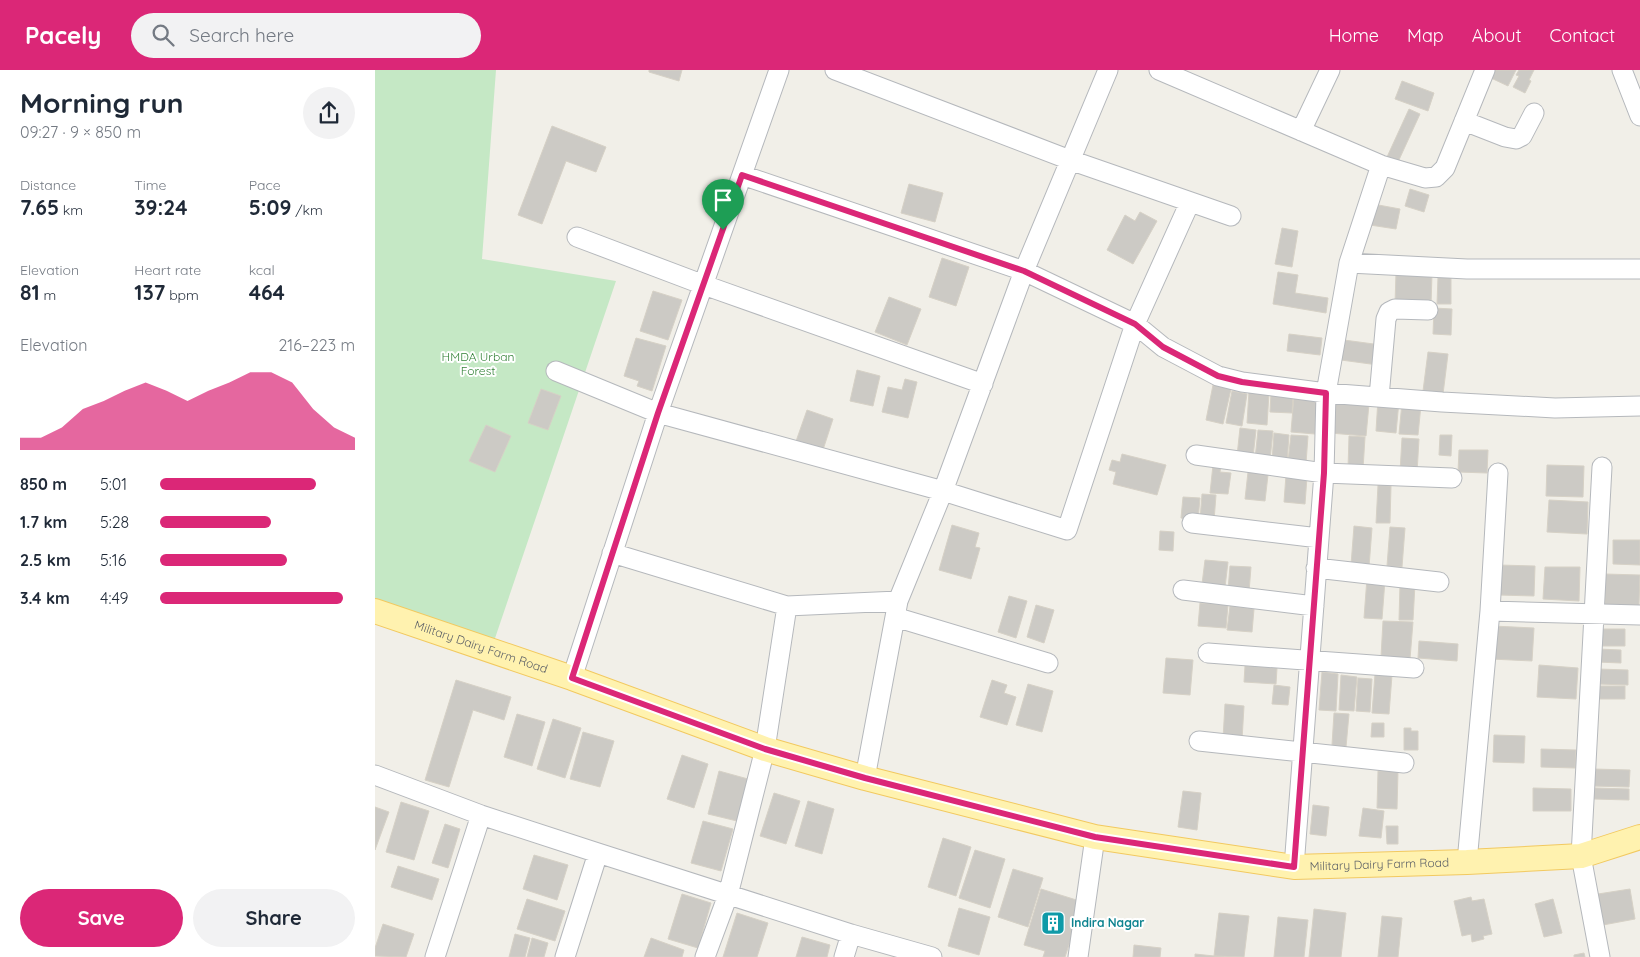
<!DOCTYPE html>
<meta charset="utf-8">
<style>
:root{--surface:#fff;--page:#f2f2f3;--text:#1f2937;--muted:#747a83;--accent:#db2777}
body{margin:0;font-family:Quicksand,sans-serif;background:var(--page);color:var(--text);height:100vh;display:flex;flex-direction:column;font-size:19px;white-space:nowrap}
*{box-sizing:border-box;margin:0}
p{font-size:16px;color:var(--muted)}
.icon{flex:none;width:28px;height:28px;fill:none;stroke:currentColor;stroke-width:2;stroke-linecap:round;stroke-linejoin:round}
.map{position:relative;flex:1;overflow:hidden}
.drawer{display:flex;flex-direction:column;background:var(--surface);width:375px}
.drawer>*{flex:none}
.pin{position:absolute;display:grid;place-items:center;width:42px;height:42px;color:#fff;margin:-51px -21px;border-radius:50% 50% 50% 0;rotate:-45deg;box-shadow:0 0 5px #0007}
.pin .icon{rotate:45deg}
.round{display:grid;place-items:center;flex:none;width:52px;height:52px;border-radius:26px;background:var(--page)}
.head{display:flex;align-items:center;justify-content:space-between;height:85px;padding:0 20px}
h1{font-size:28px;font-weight:800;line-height:38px}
.metrics{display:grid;grid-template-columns:repeat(3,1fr);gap:8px;height:85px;padding:5px 20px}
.metrics div{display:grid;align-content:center}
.metrics b{font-size:21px;font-weight:800}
.metrics small{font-size:14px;font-weight:400}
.metrics p{font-size:14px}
.chart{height:140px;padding:10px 20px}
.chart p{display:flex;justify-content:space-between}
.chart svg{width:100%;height:90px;margin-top:5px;fill:var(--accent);opacity:.7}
.primary-button{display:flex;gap:10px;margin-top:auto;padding:10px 20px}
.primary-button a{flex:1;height:58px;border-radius:30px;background:var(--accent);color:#fff;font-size:20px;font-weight:800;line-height:58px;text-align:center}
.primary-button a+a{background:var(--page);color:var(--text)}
ul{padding:0 20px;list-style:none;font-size:16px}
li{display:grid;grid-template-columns:80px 60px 1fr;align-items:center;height:38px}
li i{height:12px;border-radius:6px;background:var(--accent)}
header{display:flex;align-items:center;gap:30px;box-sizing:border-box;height:70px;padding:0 25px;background:var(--accent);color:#fff}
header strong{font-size:24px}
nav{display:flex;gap:28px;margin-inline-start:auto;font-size:18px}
.search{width:350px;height:45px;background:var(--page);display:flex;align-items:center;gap:12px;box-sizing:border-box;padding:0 18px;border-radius:28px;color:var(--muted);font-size:19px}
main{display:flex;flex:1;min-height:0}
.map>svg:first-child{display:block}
.green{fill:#c5e8c5}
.building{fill:#cccac5;stroke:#d6d1c6}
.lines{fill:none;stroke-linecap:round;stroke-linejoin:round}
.minor-casing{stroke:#b5b8bc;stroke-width:21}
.major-casing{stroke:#f2c960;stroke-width:26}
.minor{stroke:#fff;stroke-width:19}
.major{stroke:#fff2af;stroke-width:24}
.route-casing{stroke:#fff;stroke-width:10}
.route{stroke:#db2777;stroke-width:6}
.labels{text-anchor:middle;stroke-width:4;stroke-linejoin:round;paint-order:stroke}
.park-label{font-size:12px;fill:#348238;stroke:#fff}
.street-label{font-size:12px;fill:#5f6368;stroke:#fff}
.culture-label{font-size:12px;font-weight:bold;fill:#0d838f;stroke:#fff;text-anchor:start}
</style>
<header>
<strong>Pacely</strong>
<div class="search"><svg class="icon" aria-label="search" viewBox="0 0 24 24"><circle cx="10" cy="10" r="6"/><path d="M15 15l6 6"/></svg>Search here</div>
<nav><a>Home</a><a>Map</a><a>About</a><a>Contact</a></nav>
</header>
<main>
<section class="drawer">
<div class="head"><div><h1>Morning run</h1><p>09:27 · 9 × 850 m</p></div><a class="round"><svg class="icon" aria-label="share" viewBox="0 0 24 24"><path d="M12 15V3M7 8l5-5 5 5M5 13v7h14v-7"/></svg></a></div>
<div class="metrics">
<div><p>Distance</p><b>7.65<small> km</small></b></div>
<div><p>Time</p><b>39:24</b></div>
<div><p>Pace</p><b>5:09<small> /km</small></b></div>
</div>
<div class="metrics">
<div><p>Elevation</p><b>81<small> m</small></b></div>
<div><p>Heart rate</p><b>137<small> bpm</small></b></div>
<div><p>kcal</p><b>464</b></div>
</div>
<div class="chart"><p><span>Elevation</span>216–223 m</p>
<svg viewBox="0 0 160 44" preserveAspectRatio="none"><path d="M0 44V38L10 38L20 33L30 24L40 20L50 15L60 11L70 15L80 20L90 15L100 11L110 6L120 6L130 11L140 24L150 33L160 38V44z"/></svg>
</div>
<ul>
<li><b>850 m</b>5:01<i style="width:80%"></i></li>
<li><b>1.7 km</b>5:28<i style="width:57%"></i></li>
<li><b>2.5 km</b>5:16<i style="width:65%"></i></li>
<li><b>3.4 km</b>4:49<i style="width:94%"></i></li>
</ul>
<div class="primary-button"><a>Save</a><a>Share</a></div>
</section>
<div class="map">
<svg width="1265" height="887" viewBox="0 0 1265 887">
<rect width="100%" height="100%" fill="#f1efe8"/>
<!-- green -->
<path class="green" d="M0,0H121L107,189L241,211L116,580L0,538Z"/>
<!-- building -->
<path class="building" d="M274,0H307L304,11L274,2Z
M1120,0H1141L1133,16L1116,8Z
M1144,0H1159L1154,10L1156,11L1150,23L1138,17L1144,6L1141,5Z
M1027,11L1059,23L1053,41L1020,29Z
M1034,39L1045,44L1023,92L1012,87Z
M177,56L231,77L221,102L191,91L167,154L143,145Z
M534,114L568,123L560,152L526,143Z
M1035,119L1054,125L1049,142L1030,136Z
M998,134L1025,139L1021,159L995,155Z
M765,142L782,151L758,194L732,180L750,145L760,151Z
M907,158L923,161L917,197L900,194Z
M567,188L594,197L581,236L554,227Z
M903,202L923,205L920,223L953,228L951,243L898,234Z
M1021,203L1057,204L1056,235L1020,234Z
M1063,207L1076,208V234H1062Z
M278,221L307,230L293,270L265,261Z
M514,227L546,239L532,275L500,262Z
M1059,238L1077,239L1076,265L1058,264Z
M914,264L947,268L945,285L912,281Z
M261,268L291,276L277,321L262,316L264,311L249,306Z
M969,270L1006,275L1003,295L966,290Z
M1053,282L1073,284L1068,324L1048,321Z
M482,300L505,306L498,336L475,331Z
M530,309L542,312L533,348L507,342L513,317L527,320Z
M838,315L856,319L848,354L831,350Z
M166,319L186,326L173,360L153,353Z
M857,321L872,324L867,356L851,353Z
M874,321L894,323L892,355L872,353Z
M896,322L918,323L917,343L895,342Z
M919,326L943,328L940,364L916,362Z
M1003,329L1024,331L1021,363L1001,361Z
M957,332L994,334L991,366L955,363Z
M1027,333L1046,335L1043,365L1024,364Z
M432,340L458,349L446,386L419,377Z
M111,355L136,366L120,402L94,391Z
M865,358L881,360L878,387L862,386Z
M883,360L898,361L895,390L880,389Z
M899,363L914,365L912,393L897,391Z
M916,365L933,366L931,393L913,391Z
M1065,365H1077L1076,386L1064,385Z
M974,366L990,367L988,399H973Z
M1027,368L1044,369L1042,403L1025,402Z
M1084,380H1113L1112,403L1083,402Z
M747,384L791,395L782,425L738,414L741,402L734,400L737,390L745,392Z
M838,395L846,396L845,402L856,403L853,424L835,423Z
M1172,395L1209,396L1208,427L1171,426Z
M873,402L893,405L890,431L870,429Z
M911,405L932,407L930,434L909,432Z
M1003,415L1016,416L1015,453H1001Z
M827,424L841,425L839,451L825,450Z
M808,427L825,428L823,450L806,448Z
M1174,430L1213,432L1212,464L1172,462Z
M577,455L604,463L600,477L605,478L596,509L564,500Z
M979,456L997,458L994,497L976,495Z
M1015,457L1030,458L1027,497L1012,496Z
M785,461L799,462L798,481L784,480Z
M1238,470H1265V495L1238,494Z
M830,490L853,492L850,517L827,514Z
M1124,495L1160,496L1159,526L1123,525Z
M855,496L876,497L874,522L853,520Z
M1170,497H1205L1204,531L1168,529Z
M1230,504L1265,505L1264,535H1230Z
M992,508L1010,510L1007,549L989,548Z
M1025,514H1040L1038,550H1024Z
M634,526L652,531L641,568L623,562Z
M825,533L853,535L851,558L823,556Z
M661,535L679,540L669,573L652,567Z
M855,536L879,539L877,562L852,560Z
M1008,551L1038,552L1035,589L1006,587Z
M1118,556L1159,558L1157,591L1116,589Z
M1223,559H1250V576H1223Z
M1044,571L1083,574L1082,591L1043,588Z
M1223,579L1246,580V593L1222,592Z
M791,588L818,590L815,625L788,623Z
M1164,595L1203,598L1201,629L1162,627Z
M870,596L902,598L901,614L869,612Z
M1223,599L1253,600V615L1223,614Z
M947,602L963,604L961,641L944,640Z
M1000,604L1017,605L1014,644L997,643Z
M966,605L982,607L979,641L964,640Z
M983,608L997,609L995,642L981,641Z
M81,610L136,627L129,650L98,640L74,717L50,710Z
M617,610L632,615L629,623L641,627L632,655L605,647Z
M653,614L678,621L667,662L641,655Z
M899,615L915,617L913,635L897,634Z
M1224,616H1250V629H1224Z
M850,634L869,636L867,670L848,669Z
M959,643L974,644L971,677L957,675Z
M142,644L170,652L157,696L129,687Z
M178,649L206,658L190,708L162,699Z
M997,653H1009V667H996Z
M1029,658H1036V661H1043V680H1029Z
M208,662L239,671L225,717L195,709Z
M1119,665L1150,666L1149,693L1118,692Z
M1166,679L1201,680L1200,698L1166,697Z
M307,685L333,694L319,738L292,729Z
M1218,699L1255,700L1254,717L1217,716Z
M344,701L373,709L362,751L333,744Z
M1003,701H1023L1022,739L1002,738Z
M1158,718L1196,719V741H1158Z
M1220,718L1254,719V730L1219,729Z
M808,721L826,723L822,760L803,757Z
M399,723L425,731L411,774L385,766Z
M433,731L459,739L447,784L420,776Z
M26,732L54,741L39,790L11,782Z
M938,735L954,737L951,766L935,764Z
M0,737L14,742L0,780Z
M988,738L1009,741L1006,768L984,766Z
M328,751L358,759L346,801L316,793Z
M70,754L85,759L73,798L57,793Z
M1011,756H1023V774H1012Z
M568,768L596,777L581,826L553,817Z
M600,780L630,789L615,838L584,828Z
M159,785L193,795L182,830L148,819Z
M23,796L64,809L57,830L16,817Z
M638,799L668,808L653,857L623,847Z
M666,819L708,832L690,887H668L670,881L649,875Z
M1255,819L1260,849L1228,855L1223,824Z
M307,824L336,833L323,878L293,869Z
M1096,827L1097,831L1109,829L1117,864L1108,866L1109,869L1097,872L1096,864L1087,866L1079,831Z
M152,829L190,841L180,871L142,859Z
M1178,829L1187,863L1169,867L1160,834Z
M584,838L615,847L604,885L573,876Z
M939,839L971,843L966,887H934Z
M362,843L393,853L382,887H348Z
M844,843L874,846L869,887L839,886Z
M1007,846L1027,848L1023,887H1003Z
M903,847L933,850L929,887H899Z
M8,854L39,864L31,887L0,886V878Z
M140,864L155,868L150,887H134Z
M427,867L455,875L452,887H421Z
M157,868L173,873L169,887H152Z
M276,868L309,880L307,887H269Z
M759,875L786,878L785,887H758Z
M1209,883L1210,887H1199V885Z
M820,884L839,886L849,887H820Z"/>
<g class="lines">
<!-- minor casing -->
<g class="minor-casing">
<path id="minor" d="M460,0L695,90L856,146
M784,0L1006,95L1050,108L1061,107L1070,98L1110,0
M1247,0L1265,46
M1089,51L1130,67L1141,69L1147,66L1159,43
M926,61L955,0
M367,105L649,201L760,254L788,277L843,306L867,312L951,323L1067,332L1180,338L1265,336
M202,167L329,215L608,314
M974,193L1092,199H1265
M181,301L283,343L568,421L692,460L760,254L815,132
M1004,327L1011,249L1014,242L1020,239L1053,240
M821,385L949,403L1077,408
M817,453L944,468
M237,483L412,536L523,531
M941,498L1064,512
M808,520L939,536
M1115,541L1123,403
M520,547L673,593
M833,583L1039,598
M197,608L283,343L404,0
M824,671L1029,693
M0,705L106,745L223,783L476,864L557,887
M490,708L523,531L568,421L649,201L733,0
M1092,792L1115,541L1265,545
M919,797L949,403L951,323L974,193L1006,95
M60,887L106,745
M190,887L223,783
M330,887L353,825L390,679L412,536
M469,887L476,864
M703,887L720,767
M1225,887L1206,786L1227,397"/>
</g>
<!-- major casing -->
<g class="major-casing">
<g id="major">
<path id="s1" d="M0,541L197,608L390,679L490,708L720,767L919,797L1092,792L1206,786L1265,767"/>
</g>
</g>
<!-- minor -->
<use href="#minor" class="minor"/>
<!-- major -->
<use href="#major" class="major"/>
</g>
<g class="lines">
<!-- route casing -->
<g class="route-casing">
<path id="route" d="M367,105L649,201L760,254L788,277L843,306L867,312L951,323L949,403L919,797L720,767L490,708L390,679L197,608L283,343Z"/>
</g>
<!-- route -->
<use href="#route" class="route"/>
</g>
<!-- icons -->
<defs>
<g id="building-square" transform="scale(1.25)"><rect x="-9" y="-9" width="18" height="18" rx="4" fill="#0f9aa8" stroke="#fff"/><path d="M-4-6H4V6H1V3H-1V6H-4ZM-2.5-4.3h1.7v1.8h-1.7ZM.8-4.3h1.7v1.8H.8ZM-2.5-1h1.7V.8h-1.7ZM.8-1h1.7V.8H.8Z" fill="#fff"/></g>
</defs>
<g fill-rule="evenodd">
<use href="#building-square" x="678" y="853"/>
</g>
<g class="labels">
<!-- park labels -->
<g class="park-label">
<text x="103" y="291">HMDA Urban<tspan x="103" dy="14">Forest</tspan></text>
</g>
<!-- street labels -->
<g class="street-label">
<text dy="4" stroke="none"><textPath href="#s1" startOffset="112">Military Dairy Farm Road</textPath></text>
<text dy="4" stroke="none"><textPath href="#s1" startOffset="1042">Military Dairy Farm Road</textPath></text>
</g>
<!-- culture labels -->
<g class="culture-label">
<text x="696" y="857">Indira Nagar</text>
</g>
</g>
</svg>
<div class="pin" style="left:348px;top:160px;background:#1e9e55"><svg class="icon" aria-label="arrive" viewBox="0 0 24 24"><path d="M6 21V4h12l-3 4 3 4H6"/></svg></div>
</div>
</main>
